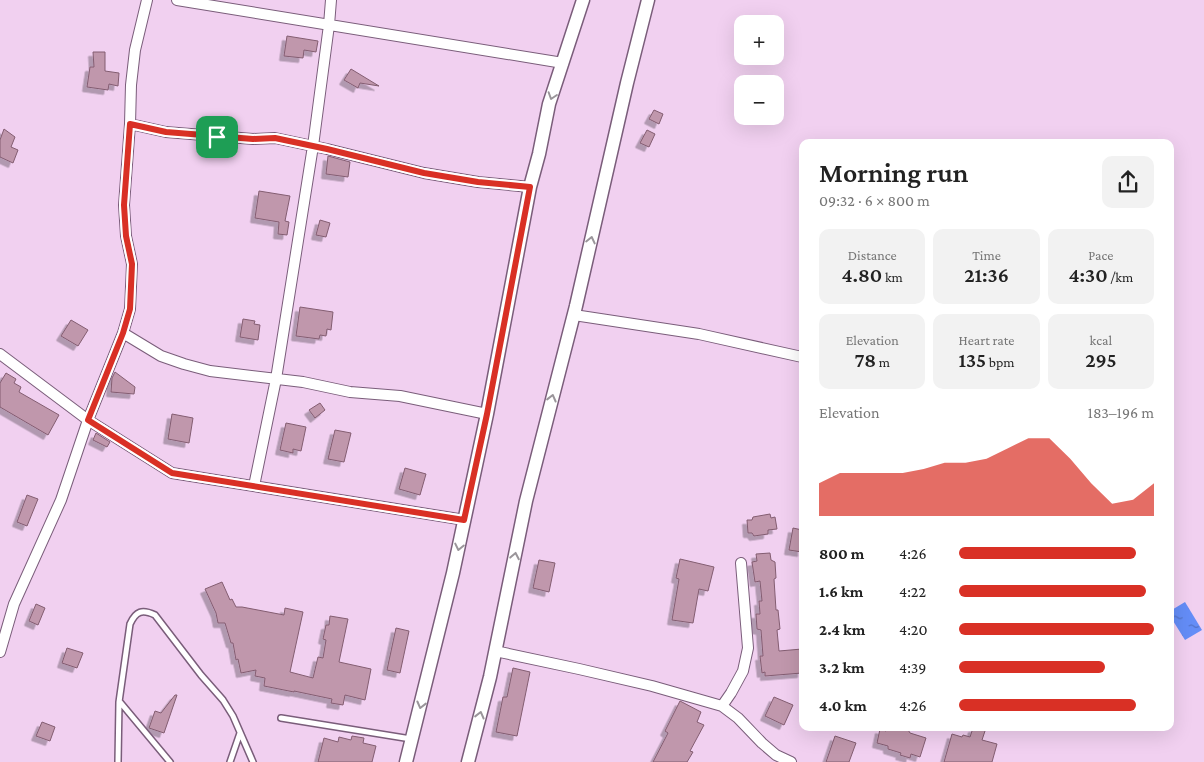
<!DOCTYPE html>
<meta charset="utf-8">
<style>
:root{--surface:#fff;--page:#f2f2f2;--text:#222;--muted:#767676;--accent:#d93025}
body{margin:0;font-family:"Crimson Pro",serif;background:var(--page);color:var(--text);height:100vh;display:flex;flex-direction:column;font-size:19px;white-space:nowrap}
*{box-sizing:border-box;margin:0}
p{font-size:16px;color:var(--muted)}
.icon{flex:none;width:28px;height:28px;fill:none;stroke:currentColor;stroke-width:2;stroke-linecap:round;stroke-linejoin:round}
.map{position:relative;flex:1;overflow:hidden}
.side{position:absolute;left:799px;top:139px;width:375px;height:592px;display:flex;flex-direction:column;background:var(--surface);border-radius:10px;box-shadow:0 5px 20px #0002}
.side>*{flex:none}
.tools{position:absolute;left:734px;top:15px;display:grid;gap:10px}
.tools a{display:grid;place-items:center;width:50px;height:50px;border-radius:10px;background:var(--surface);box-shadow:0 5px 20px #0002;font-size:25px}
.pin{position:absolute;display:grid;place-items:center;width:42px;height:42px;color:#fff;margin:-21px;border-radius:10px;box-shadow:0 2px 8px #0006}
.round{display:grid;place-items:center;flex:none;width:52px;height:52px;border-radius:10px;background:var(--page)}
.overview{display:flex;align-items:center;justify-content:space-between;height:85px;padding:0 20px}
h1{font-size:28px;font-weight:600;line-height:38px}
.stats{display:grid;grid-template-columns:repeat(3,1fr);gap:8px;height:85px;padding:5px 20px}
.stats div{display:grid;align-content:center;border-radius:10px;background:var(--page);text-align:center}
.stats b{font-size:21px;font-weight:600}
.stats small{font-size:14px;font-weight:400}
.stats p{font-size:14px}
.chart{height:140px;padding:10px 20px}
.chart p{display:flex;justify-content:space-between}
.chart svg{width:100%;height:90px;margin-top:5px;fill:var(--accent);opacity:.7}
ul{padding:0 20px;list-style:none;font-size:16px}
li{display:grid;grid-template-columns:80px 60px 1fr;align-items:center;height:38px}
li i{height:12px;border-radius:6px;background:var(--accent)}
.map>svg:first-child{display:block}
.water{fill:url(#water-ripples)}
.building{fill:#c097ac;stroke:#835d71;filter:url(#shadow)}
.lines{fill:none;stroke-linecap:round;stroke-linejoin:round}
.service-casing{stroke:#7a5d7a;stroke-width:8}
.minor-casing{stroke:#7a5d7a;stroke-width:12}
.tertiary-casing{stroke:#7a5d7a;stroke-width:15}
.service{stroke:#fff;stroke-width:5}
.minor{stroke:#fff;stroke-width:10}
.tertiary{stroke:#fff;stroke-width:12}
.oneway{stroke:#9a959a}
.route-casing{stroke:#fff;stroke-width:10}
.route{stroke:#d93025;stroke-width:6}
</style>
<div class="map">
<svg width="1204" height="762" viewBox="0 0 1204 762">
<defs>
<pattern id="water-ripples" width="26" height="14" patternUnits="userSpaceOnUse" patternTransform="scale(1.25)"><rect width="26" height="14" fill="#648df7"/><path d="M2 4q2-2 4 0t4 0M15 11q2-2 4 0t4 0" fill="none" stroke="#5272c7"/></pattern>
<filter id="shadow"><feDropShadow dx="-4.5" dy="4.5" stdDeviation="0" flood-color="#0004"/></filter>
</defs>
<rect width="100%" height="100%" fill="#f1d0f0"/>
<!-- water -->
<path class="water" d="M1185,602L1202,630L1185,640L1170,616V611Z"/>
<!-- building -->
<path class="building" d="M287,36L318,41L316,52L304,50L303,58L284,56Z
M93,52H105V71L119,73L118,86L109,84L108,90L87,87L90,67H94Z
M351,69L379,86L360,83L358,88L344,80Z
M654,110L663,114L659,124L649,119Z
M4,129L15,137L11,147L18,150L13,163L0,157V140Z
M647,130L655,134L649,147L640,143Z
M328,156L350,162L348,177L326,174Z
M259,191L290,196L285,221L289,222L287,235L278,234L279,222L255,218Z
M320,220L330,223L326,237L316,235Z
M300,307L333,312L331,330L327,329L326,336L320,335L319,339L296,336Z
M243,319L255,321L254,324L260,325L258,340L240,337Z
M71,320L88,330L78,346L61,336Z
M115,372L135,387L134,394L111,392L112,378Z
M6,373L16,379L14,383L21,387L19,392L59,415L48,435L0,407V383Z
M320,403L325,410L315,418L309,410Z
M172,414L193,418L189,443L168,439Z
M286,423L306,427L301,451L293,449V453L280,450Z
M335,430L351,433L344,462L328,459Z
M96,433L110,442L107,447L93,440Z
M405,468L426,474L420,495L399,489Z
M27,495L38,499L27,526L17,522Z
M770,514L771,518L775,517L777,529L768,530V534L754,536L752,533H748L747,520H752L753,517Z
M793,528L802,530V552L789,550Z
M770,553L771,560L775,562L776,578L774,579L776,610H778L780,629L777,630L779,651L802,649V673L765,676V672L762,673L760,656H763L761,630L757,629L756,614H760L759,601H762L760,581L755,582L752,562L757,561L756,554Z
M680,559L714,567L708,591L699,589L693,623L672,620L679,579L676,578Z
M539,560L555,563L549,592L533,588Z
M222,582L230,600L232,599L236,607H242L284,615L285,608L303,612L290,672L313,678L318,657L323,658L326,640L323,639L326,625H329L330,616L348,619L339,662L371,669L365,700L345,695L343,705L331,703L332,699L294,691V692L264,686L265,678L255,676L256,670L241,673L238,659L236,660L233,643H231L225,623H218L216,613L205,589Z
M36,604L45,608L38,625L29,621Z
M396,628L409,631L400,673L387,670Z
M67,648L83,653L77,668L62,663Z
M513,668L530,672L517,736L496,732L503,697H507Z
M175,695H177L164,733L149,728L155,711L161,713Z
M774,697L793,705L784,725L765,716Z
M680,701L701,712L697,722L704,725L690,751L693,752L687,762H653L668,733L665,731Z
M42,722L55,727L50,741L36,736Z
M887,728H907L910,733L926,738L920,757L911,754L910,758L900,755L901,753L888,749V746L877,743L880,729L886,731Z
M973,728H986L982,740L997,744L992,762H944L952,734L962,737L963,735L970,737Z
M352,736L364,738L363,743L376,746L372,762H318L324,738L338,742L339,737L351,740Z
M835,736L856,743L849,762H826Z"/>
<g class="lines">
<!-- service casing -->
<g class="service-casing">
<path id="service" d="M120,702L170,762
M281,718L411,739
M118,762L119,702L130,624C136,611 142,609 155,615L201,675L223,700L233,716L253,762
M230,762L240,733"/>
</g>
<!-- minor casing -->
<g class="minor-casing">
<path id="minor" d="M177,0L563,63
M130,124L166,132L253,139L275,138L327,149L424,173L478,182L530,187
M574,315L699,334L802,357
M123,333L161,356L184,364L210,371L303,382L350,392L400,396L487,414
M0,354L88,420L172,473L465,520
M254,486L276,379L313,146L329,25L331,0
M495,651L579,669L652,686L722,706L738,718L762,743L776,755L791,762
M0,652L14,604L61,500L88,420L123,333L130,309L132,264L126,236L124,205L130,124L131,85L135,50L147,0
M722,706L731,693L743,671L748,648L741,563"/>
</g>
<!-- tertiary casing -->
<g class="tertiary-casing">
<path id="tertiary" d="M406,762L453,573L487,414L530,187L539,154L549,104L583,0
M468,762L490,677L526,501L576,306L627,83L648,0"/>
</g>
<!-- service -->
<use href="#service" class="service"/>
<!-- minor -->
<use href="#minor" class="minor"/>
<!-- tertiary -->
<use href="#tertiary" class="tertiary"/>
</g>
<!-- one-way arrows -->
<defs><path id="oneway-chevron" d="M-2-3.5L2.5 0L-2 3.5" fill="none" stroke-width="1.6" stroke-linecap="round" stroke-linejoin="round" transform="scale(1.25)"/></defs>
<g class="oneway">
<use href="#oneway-chevron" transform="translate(552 96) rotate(108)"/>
<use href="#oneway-chevron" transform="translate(591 240) rotate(-77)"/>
<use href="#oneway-chevron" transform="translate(552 398) rotate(-76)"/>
<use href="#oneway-chevron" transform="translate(459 547) rotate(102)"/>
<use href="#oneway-chevron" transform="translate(515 556) rotate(-79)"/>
<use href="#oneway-chevron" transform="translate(421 705) rotate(104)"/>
<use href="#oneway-chevron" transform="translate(480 715) rotate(-76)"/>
</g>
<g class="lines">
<!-- route casing -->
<g class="route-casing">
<path id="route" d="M130,124L166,132L253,139L275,138L327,149L424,173L478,182L530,187L487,414L464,520L172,473L88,420L123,333L130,309L132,264L126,236L124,205Z"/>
</g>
<!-- route -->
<use href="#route" class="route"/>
</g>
</svg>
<div class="tools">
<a>+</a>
<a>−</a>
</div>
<div class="pin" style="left:217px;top:137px;background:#1e9e55"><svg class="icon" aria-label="arrive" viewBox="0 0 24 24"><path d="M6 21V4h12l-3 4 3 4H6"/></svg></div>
<section class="side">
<div class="overview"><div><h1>Morning run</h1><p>09:32 · 6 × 800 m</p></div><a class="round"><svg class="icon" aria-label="share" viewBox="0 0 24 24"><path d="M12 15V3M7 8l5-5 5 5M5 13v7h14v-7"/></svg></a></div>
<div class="stats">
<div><p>Distance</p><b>4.80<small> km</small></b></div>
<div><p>Time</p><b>21:36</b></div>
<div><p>Pace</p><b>4:30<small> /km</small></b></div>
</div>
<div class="stats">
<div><p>Elevation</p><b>78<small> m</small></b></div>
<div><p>Heart rate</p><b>135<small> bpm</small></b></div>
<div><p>kcal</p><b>295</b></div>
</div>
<div class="chart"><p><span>Elevation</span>183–196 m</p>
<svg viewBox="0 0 160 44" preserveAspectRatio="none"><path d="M0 44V28L10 23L20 23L30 23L40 23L50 21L60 18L70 18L80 16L90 11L100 6L110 6L120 16L130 28L140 38L150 36L160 28V44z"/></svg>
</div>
<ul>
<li><b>800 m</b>4:26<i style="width:91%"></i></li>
<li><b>1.6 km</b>4:22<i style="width:96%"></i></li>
<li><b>2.4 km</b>4:20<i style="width:100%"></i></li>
<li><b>3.2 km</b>4:39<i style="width:75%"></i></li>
<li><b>4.0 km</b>4:26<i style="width:91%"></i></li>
</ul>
</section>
</div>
